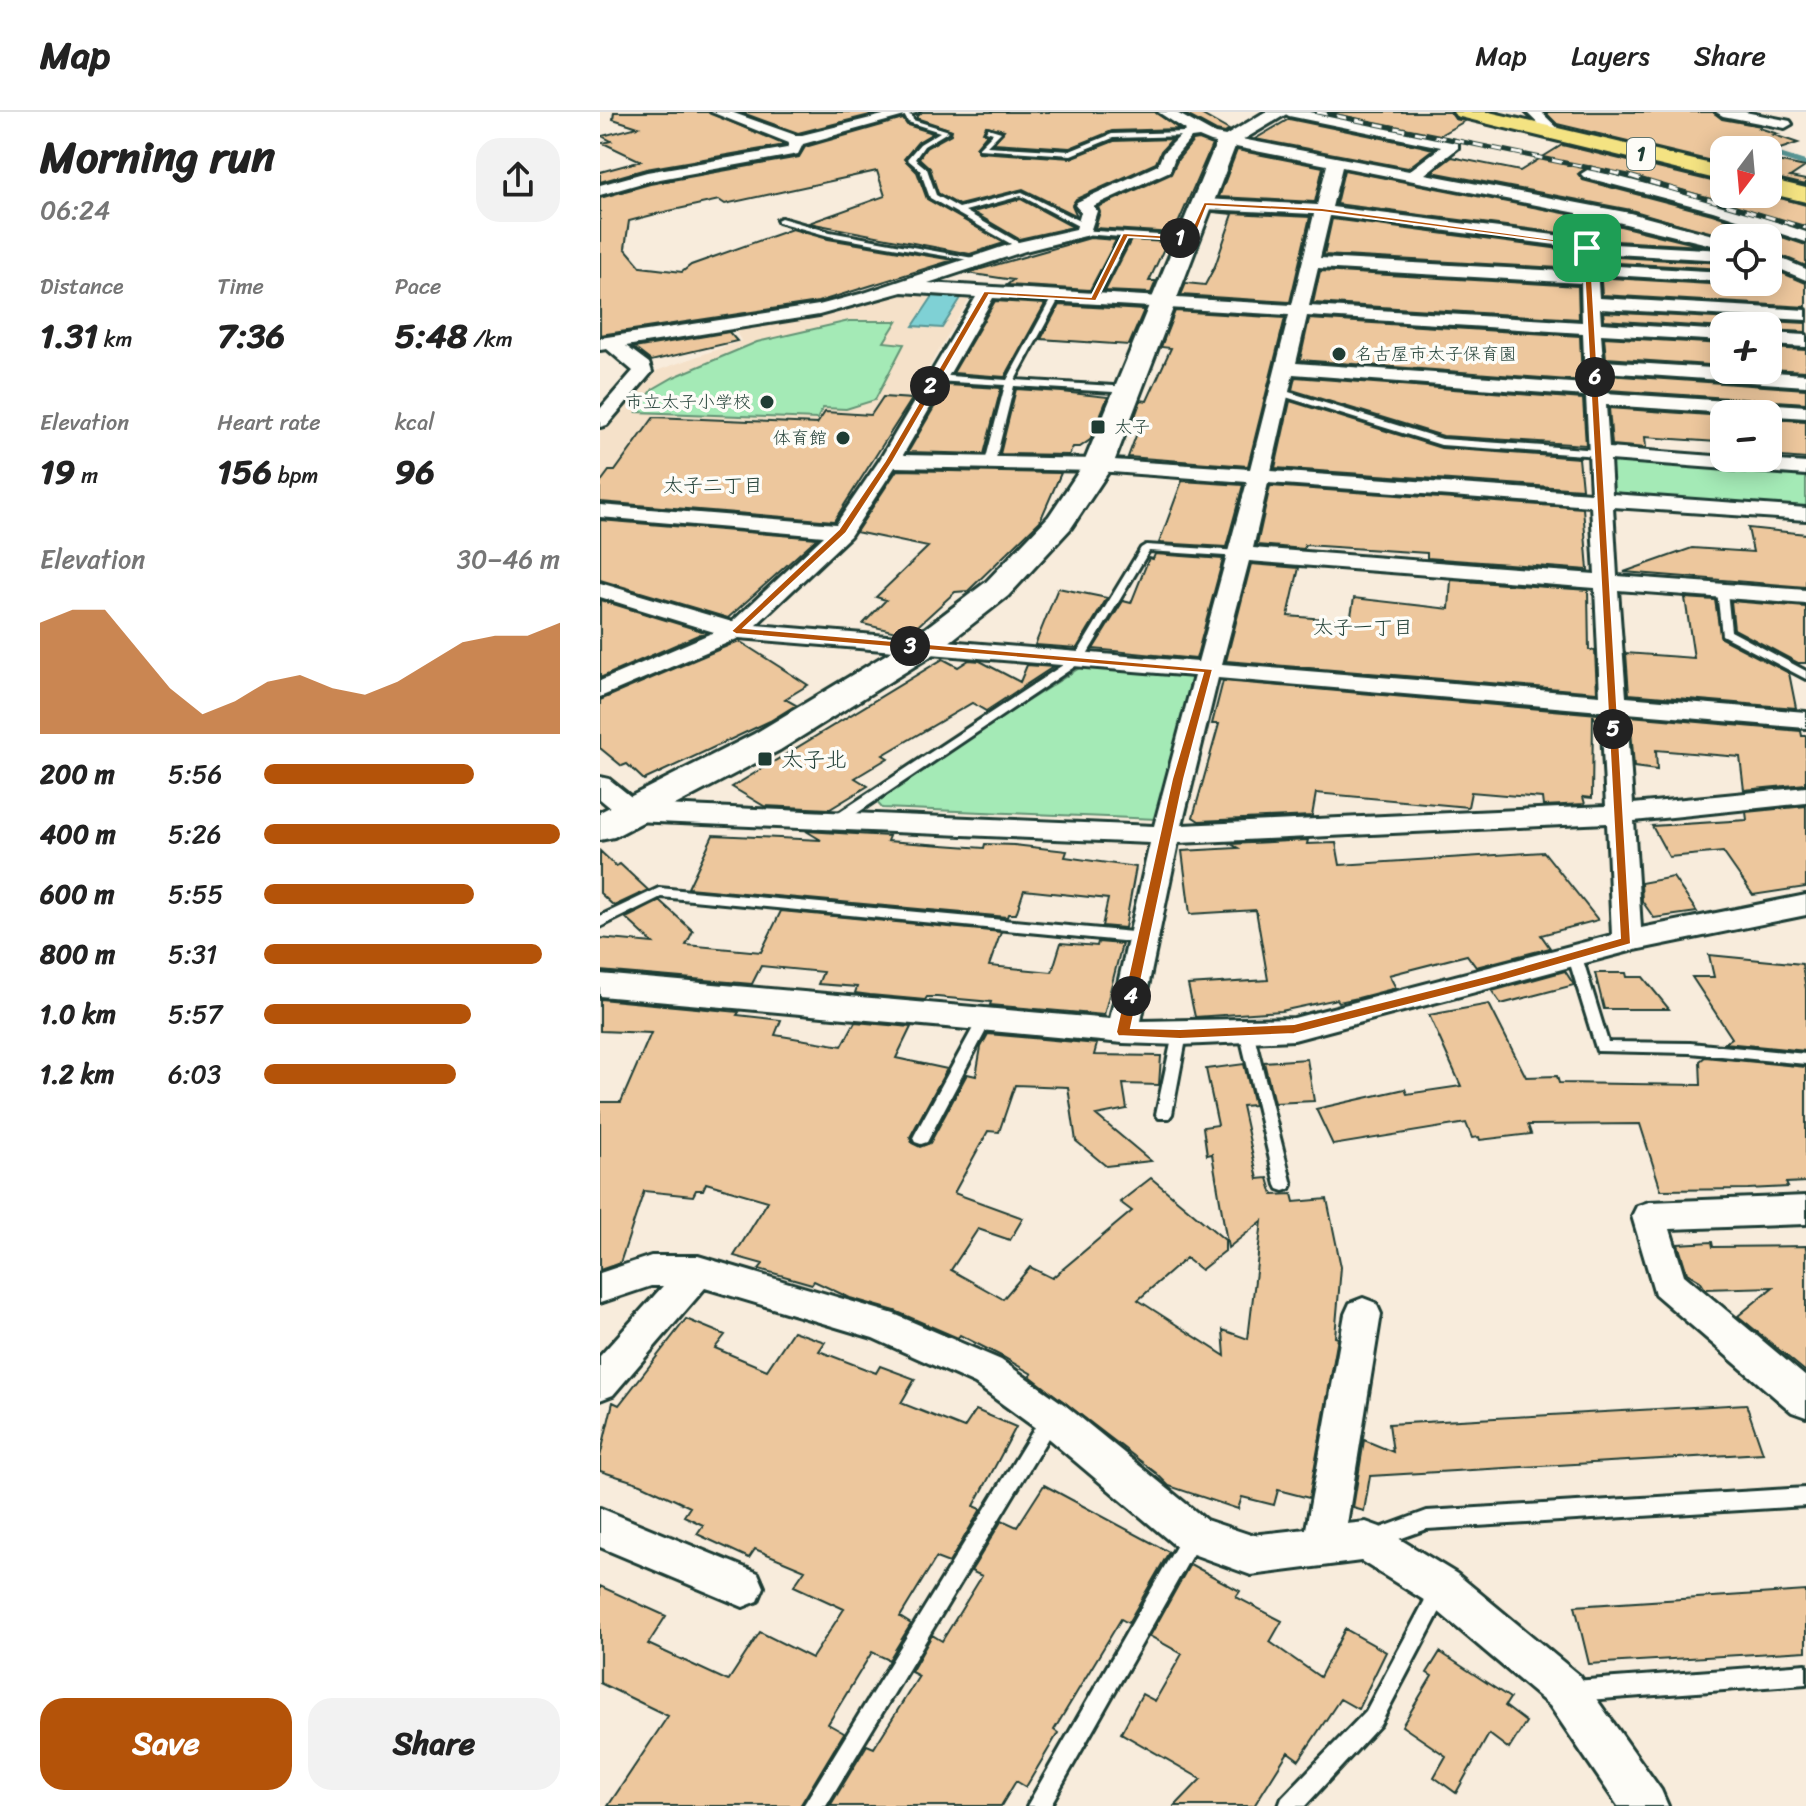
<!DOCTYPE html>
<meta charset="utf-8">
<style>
:root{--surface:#fff;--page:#f2f2f2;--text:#222;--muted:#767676;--line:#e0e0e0;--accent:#b45309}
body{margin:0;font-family:Sriracha,"Klee One",sans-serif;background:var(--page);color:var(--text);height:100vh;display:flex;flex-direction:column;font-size:30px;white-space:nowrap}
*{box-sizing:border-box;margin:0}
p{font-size:26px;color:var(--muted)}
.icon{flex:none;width:44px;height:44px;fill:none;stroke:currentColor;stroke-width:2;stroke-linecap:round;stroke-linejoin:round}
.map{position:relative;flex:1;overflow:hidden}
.side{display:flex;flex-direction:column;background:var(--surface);width:600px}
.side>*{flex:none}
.needle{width:52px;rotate:196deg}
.controls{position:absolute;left:1110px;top:24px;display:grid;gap:16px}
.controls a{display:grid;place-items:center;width:72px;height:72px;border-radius:16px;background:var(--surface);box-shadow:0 4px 20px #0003;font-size:40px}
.pin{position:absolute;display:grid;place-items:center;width:68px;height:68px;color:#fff;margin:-34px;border-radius:16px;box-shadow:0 4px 12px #0006}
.km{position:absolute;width:40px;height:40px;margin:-20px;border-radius:50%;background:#222;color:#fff;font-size:22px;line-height:40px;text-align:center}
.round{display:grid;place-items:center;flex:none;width:84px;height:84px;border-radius:24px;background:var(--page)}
.summary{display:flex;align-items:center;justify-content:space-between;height:136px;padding:0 40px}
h1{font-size:44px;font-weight:700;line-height:60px}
.stats{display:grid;grid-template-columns:repeat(3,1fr);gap:12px;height:136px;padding:8px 40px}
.stats div{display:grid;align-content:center}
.stats b{font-size:34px;font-weight:700}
.stats small{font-size:22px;font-weight:400}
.stats p{font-size:22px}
.chart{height:224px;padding:16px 40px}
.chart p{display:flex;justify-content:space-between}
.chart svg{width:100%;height:144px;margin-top:8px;fill:var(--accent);opacity:.7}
.cta{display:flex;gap:16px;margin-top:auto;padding:16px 40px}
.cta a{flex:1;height:92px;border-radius:24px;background:var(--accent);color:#fff;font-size:32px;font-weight:700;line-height:92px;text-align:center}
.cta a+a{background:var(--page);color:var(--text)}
ul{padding:0 40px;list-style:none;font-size:26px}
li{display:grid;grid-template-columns:128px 96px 1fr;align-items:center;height:60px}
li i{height:20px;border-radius:10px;background:var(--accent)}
header{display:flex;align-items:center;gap:48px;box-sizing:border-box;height:112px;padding:0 40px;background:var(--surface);border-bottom:2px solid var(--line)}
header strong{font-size:38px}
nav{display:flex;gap:44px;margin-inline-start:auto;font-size:28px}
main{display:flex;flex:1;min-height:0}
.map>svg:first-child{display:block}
.built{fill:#f5e1c9}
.green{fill:#a4eab6;stroke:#629475;stroke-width:2}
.water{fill:#7fd1d5;stroke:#599695;stroke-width:2}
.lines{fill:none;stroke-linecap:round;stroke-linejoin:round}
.stream{stroke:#599695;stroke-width:5}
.building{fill:#edc79d;stroke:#1f3d34;stroke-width:2}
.lane-casing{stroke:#1f3d34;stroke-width:6}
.street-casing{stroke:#1f3d34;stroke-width:6}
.secondary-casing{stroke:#1f3d34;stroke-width:6}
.highway-casing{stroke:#1f3d34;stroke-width:6}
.lane{fill:#fdfcf7;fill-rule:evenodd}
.street{fill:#fdfcf7;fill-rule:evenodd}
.secondary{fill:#fdfcf7;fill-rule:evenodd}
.highway{fill:#f4e382;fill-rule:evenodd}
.rail-casing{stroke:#1f3d34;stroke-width:5}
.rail{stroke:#fdfcf7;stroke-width:3;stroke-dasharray:10;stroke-linecap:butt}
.route{fill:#b45309;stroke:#fff;stroke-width:2;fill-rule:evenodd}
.poi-dot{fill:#1f3d34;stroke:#fdfcf7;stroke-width:3}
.labels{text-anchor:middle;stroke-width:7;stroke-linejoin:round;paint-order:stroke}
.far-poi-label{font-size:18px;fill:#1f3d34;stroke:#fdfcf7;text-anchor:start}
.shield{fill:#fdfcf7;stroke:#62766e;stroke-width:2}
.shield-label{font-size:20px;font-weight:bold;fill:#1f3d34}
.far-neighbourhood-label{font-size:20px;fill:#1f3d34;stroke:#fdfcf7}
.poi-label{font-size:22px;fill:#1f3d34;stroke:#fdfcf7;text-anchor:start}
</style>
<header>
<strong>Map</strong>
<nav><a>Map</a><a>Layers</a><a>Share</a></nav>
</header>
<main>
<section class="side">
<div class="summary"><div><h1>Morning run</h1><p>06:24</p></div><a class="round"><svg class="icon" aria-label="share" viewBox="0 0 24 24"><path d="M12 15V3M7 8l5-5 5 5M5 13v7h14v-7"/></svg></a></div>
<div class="stats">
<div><p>Distance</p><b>1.31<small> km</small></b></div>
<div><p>Time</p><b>7:36</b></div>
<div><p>Pace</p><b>5:48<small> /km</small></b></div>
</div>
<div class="stats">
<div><p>Elevation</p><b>19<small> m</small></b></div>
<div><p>Heart rate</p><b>156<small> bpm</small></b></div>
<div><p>kcal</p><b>96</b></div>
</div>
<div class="chart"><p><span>Elevation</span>30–46 m</p>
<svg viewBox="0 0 160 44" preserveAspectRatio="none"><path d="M0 44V10L10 6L20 6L30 18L40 30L50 38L60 34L70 28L80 26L90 30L100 32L110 28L120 22L130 16L140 14L150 14L160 10V44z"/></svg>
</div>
<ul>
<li><b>200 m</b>5:56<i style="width:71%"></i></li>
<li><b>400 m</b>5:26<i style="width:100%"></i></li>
<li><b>600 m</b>5:55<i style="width:71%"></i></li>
<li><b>800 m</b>5:31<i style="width:94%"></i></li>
<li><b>1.0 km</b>5:57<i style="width:70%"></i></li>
<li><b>1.2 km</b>6:03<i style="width:65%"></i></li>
</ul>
<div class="cta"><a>Save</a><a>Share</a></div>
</section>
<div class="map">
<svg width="1206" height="1694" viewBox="0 0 1206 1694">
<rect width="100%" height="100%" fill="#f8ecdc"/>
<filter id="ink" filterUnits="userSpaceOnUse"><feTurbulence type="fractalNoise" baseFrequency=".0125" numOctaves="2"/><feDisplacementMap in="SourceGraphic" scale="16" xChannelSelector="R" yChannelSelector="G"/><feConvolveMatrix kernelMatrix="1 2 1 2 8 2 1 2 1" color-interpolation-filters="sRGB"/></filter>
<g filter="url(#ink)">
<!-- built -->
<path class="built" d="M292,180L370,186L238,408L229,410L0,393V319L53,260L141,229L134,216L247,196Z"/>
<!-- green -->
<path class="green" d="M249,209H297L284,230L304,232L275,288L246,297L223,296L217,307L37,300L53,277L74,265L157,230Z
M1015,347L1206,360V396L1018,383L1010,378L1007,351Z
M481,555L597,566L557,707L282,696L274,687Z"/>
<!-- water -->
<path class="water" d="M333,184L361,186L342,216L313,214Z"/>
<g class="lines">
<!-- stream -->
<path class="stream" d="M1168,40L1206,52"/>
</g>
<!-- building -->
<path class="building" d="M14,0H108L185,33L46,57L0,70V60L41,49L3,31L11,29L2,24L38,15L13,7Z
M140,0H282L198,21Z
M322,0H555L579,17L512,19L470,36L394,31L404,18L386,14L383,20L387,22L376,35L379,40L471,46L514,29L572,27L561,39L556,51L476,87L472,93L477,104L423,77L359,93L338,81L330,56L319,46L326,36L351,22L352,18L316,6Z
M581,0H597L629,18L625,21L616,19Z
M725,0H850L855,7L865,9L840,23Z
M945,0H1113L1122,7L1161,14L1159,16L1178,22L1174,23L1198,31L1168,41V38H1124V52L957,12Z
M303,7L307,13L333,21L318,30L304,47L317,60L327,87L404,131L370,142L209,111L285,84L277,59L125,92L119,88L60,101L29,109L25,136L41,155L82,160L91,153L192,117L228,127L353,148L218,190L0,223V86L50,72L199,45L205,35Z
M689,7L821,34L833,37L808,56L655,27Z
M599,28L612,33L574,121L495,116L500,100L498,95L571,62L578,47L593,29Z
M962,33L1124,72V82H1165L1206,93V117L1126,90L990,54L978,62L983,68L1112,102L1206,133V154L1168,138V126H1127L1031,98L832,60L852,45L920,59Z
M637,38L723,55L715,90L619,85Z
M1168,47L1205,55L1190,65L1206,68V73L1168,64Z
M744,58L974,103L975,123L736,92Z
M421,87L473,115L419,127L373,100Z
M613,100L710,105L690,190L581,183L586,171L605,173L615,154L633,102Z
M732,107L976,139L977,157L724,143Z
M996,108L1102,134L998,128Z
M490,126L516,128L490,178L407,173L413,168L367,161Z
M531,128L567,130L549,169H556L551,181L505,179Z
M999,144L1124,151V157L1018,151L1007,157L1012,166L1125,173L1128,170H1168V155L1206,171V195L1002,183Z
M720,159L978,174L979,207L713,191Z
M395,189L445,192L405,265L353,261Z
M459,193L544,198L529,233L441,227Z
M575,199L685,206L648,354L528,345L543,305L533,310L541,288L547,289L571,236L561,235Z
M1003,200L1206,211V220L1168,218V214L1124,216L1004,208Z
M709,207L980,224L982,269L700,248Z
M129,220L137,229L51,249L34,236Z
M1004,225L1124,232V254L1006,246Z
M1168,236L1206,238V259L1168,257Z
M1007,263L1206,277V291L1008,278Z
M695,265L983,287L986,333L843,324L692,278Z
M347,273L401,276L384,342L308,340Z
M416,277L462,280L508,285L490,328L480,335H473L469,343L400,342Z
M283,285L312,287L234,409L0,390V371L9,359H15L54,305L217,312L225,300L271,303Z
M690,289L841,336L979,346L982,377L675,356Z
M1009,296L1124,304V341H1118L1117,330L1045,325L1046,336L1012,333Z
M1168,307L1206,309V347L1168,344Z
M297,358L461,361L440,409L368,479L355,480L308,523L263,512L286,488L276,485L328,435L256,420Z
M582,369L643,373L626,435L559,431Z
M670,374L983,396L988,458L827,446V441L705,433L704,437L657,433Z
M0,408L217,426L128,506L0,468Z
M1148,416L1206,422V475L1024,460L1092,436L1153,440Z
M555,442L623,447L596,547L493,537L523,489L531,491L549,446L553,447Z
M651,452L699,456L688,504L750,509L754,486L849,497L851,468L988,478L989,538L995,539L997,580L626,549Z
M458,476L507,486L477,536L435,533Z
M1085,486L1115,488L1121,526L1189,561L1196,596L1029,582L1026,541L1094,546Z
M0,488L105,520L0,566Z
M1131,489L1206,495V551H1198L1134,517Z
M139,529L208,573L185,587L196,593L170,609L44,668L27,652L22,654L0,636V588Z
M343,547L358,555L369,548L380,549L420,570L427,553L453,555L386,599L372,591L283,643L288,646L255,666L268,674L230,697L164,694L132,675Z
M623,569L998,602L999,613L993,603L992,686L983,685L985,692L943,694L942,686L871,680L868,695L716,681L712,704L599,709L593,705L619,612H612Z
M1030,604L1201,619L1202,624H1206V672L1144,678L1140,645L1056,638L1057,658L1034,655Z
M1206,694V775L1153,783L1123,740L1069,745L1052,714L1147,708L1146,700Z
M206,719L289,724L287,729L384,736L385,732L414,733L467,739L465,745L536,755L525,816L502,814L508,787L424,778L416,802H408L407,805L88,776L113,723L221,728Z
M708,728L707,732L736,731L740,753L944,740L998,808L941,823L950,836L876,855L867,843L789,863L796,876L758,886L739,890L737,887L681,899L595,905L588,873L668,868L656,798L590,802L582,739L638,736L631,732Z
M0,739L16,754L20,752L48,778L14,794L0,781Z
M1073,765L1097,800L1054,806L1042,789L1041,771Z
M60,789L93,819L86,833L161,840L181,799L401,820L389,854L452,860L461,831L497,834L498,830L522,832L504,903L390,893L391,890L337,885H327L325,888L270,883L255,881L257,875L218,872L223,860L161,854L152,872L0,859V826L53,831L26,806Z
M1109,843L1202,852L1206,877V939L1125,931L1132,926L1092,865H1114Z
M965,859L974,873L901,892L892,879Z
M995,861H1026L1027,865H1043L1069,897H1004Z
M0,887L139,900L137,903L181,908L175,923L242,934L255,910L311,915L296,946L347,957L310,1025L312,1031L320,1035L330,1031L367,962L376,964L381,935L388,922L497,932L494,943L561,944L559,973L523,972L527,997L496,1003L551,1049L506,1054L476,1029L468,975L415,973L399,1020L388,1019L354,1081L423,1106L410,1128L378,1117L351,1158L403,1187L430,1155L452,1166L532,1099L520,1090L551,1066L625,1128V1139L601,1158L586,1146L538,1188L625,1244L623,1218L648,1227L662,1109L628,1136L612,1042L607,1043L603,1015L618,1013L606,957L644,952L654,993L642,994L658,1067L668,1066L673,1083L692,1082L694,1090L727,1087L741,1155L735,1225L738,1226L709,1386L678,1378L674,1393L642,1385L638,1397L569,1374L556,1361L430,1264L432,1262L403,1245L360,1223L358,1226L295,1199L250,1186L214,1169L212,1172L159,1157L163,1152L134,1144L168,1089L106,1071L103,1078H96L93,1084L44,1079L20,1151L0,1158V990H21L51,921L0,919Z
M889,892L926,965L957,964L959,971L1101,973L1100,949L1105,945L1206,955V1070L1186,1071L1188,1075L1148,1077L1061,1078L1040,1012L928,1013L931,1022L880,1028L879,1025L872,1026L866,1011L733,1033L716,997L805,977L807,982L861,974L829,903Z
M707,947L714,989L674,991L664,950Z
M1112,1130L1113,1135L1206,1134V1260L1138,1204L1173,1175L1105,1177L1100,1169L1087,1161L1078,1132Z
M86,1207L125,1223L115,1236L167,1258L193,1219L225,1230L219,1239L276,1261L280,1254L315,1267L301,1291L364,1316L376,1298L416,1315L374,1394L381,1397L349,1451L336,1446L300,1505L311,1512L289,1548L272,1540L228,1612L244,1621L200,1694H8L68,1604L0,1571V1474L66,1504L48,1532L128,1569L160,1520L212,1546L244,1497L194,1474L205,1458L155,1437L149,1446L97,1422L103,1413L84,1404L90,1395L41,1372L0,1359V1345L13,1290L19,1293Z
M1146,1292L1163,1341L770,1364L764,1399L753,1396L764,1328L793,1340L789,1312Z
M444,1373L569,1440L528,1511L521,1507L454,1618L458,1621L426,1675L416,1669L401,1694H230L267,1633L274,1636L319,1564L311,1560L332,1523L342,1529L382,1464L371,1459L402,1408L417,1415Z
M590,1452L640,1479L636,1485L682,1509L670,1530L720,1565L745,1517L786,1540L758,1597L740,1587L699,1648L688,1640L654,1694H575L601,1667L521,1621L542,1582L555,1589L582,1542L550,1524Z
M1206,1479V1539L989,1552L975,1494Z
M840,1540L910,1586L905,1594L926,1610L909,1637L889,1622L856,1681L834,1665L846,1644L802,1614L832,1564L827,1561Z"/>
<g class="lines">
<!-- lane casing -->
<g class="lane-casing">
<path id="lane" d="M303,1L312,4L313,8L349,19L324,34L315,47L327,57L336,83L359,96L422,80L489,114L482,116L421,84L365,99L423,133L424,135L420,137L330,86L320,58L307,47L320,32L340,20L308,10Z
M388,16L401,20L387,34L470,39L512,22L587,20L590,22L587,24L513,26L471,43L379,37V35L393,21L386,19Z
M181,106L230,120L384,148L380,150L229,124L178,110L177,108Z
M480,118L590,125L594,127L590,129L529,125L497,187L493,189L489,187L521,125L483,122H480Z
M456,183L460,185L415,268L530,275L535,278L530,281L414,274L395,350L387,352L385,350L405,273L335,269L331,266L335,263L407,268L452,185Z
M679,277L842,327L999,338L1004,341L999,344L841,333L676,282L674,280Z
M546,433L640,439L645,442L640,445L549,439L483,549L238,714H228L227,711L228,708L475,545L541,436Z
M1122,476L1127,479L1131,519L1206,559V567L1122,523L1117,479Z
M59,776L543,821L550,826L543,831L61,785L0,815V804Z
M975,840L982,845L1008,930L1090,931L1206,942V952L1090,941L997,939L968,845Z
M384,904L389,905L391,909L327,1030L321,1032L315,1030L313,1026L315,1022L379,905Z
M646,914L651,915L653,919L692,1073L690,1077L684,1079L678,1077L676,1073L639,919L641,915Z
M580,917L585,918L587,922L572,1002L569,1006H559L556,1002L573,922L575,918Z
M451,1297L457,1299L460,1305L457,1311L226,1694H203L445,1299Z
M1206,1376V1394L827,1417L774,1436L767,1433L764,1427L767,1421L827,1399Z
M593,1414L600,1417L603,1423L600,1429L450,1694H427L586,1417Z
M840,1471L847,1473L850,1480L780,1613L705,1694H679L682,1686L766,1599L833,1473Z
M1206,1552V1572L974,1589L967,1586L964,1579L967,1572L974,1569Z"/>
</g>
<!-- street casing -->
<g class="street-casing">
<path id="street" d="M111,0H131L198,24L295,0H319L203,32L198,42L49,69L0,83V73L47,60L187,36L189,31Z
M558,0H575L615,22L809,59L841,35L689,4L682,0H710L858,30V36L825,62L1030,101L1124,126V136L993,104L995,131L1124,138V148L996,141L999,186L1206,198V208L1000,197L1001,211L1124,219V229L1001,222L1003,249L1206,262V274L1004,260L1005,281L1206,294V306L1006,293L1009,336L1206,351V363L1010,348L1012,382L1206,396V408L1013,395L1017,464L1206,478V492L1018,478L1026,585L1206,600V616L1027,601L1033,692L1206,675V691L1034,709L1041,816L1206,783V803L1030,839L694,928L580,933L523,931L0,884V862L510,907L550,731L33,709L23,706L0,687V665L9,667L40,692L554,714L594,564L139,526L0,585V569L114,520L0,485V471L132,510L224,424L0,405V393L236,412L279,349L376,185L302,180L219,203L26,234L49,251L52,260L7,313L0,315V297L33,259L7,237L0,238V226L219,193L264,181L414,131L476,117L481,100L475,93L477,90L558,53L563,41L586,18ZM599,25L611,30L727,53L717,93L604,87L596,92L604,97L714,102L692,193L328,171L425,139L489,123L497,99L493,94L570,59L575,45L591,26ZM742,55L977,101L978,126L732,95ZM730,104L979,136L980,160L720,146ZM718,156L981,171L982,210L709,194ZM393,186L689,203L650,357L498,347L303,343ZM707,204L983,221L985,272L696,251ZM693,262L986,284L991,381L671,359ZM295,355L498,359L647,370L598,550L156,513L250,424ZM668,371L991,394L995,462L653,436ZM649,449L995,476L1000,583L622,552ZM618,566L1001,599L1006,694L582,713ZM1007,711L1012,823L694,906L541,909L578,731Z
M926,0H941L965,23L963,26H953Z
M1116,0H1145L1190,9L1192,12L1185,16L1123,4Z
M989,57L1125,93L1206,120V130L1113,99L984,65L981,62Z
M1168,141L1206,157V168L1168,152Z
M1018,154L1124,160L1125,170L1012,163L1009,159L1012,155Z
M1168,221L1206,223V235L1168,233Z
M1206,1084V1112L1070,1117L1084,1163L1206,1265V1305L1192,1300L1055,1182L1032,1104L1037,1094L1049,1090Z
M51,1144H98L294,1202L401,1248L465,1293L606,1408L651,1423L706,1417L745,1202L750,1191L763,1186L776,1191L781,1202L747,1412L766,1410L780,1415L857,1462L980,1564L1061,1678L1068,1694H1018L950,1594L827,1490L761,1449L651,1463L579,1437L437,1317L375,1272L273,1226L105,1176L13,1283L0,1288V1244L63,1174H51L0,1191V1161Z
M0,1396L158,1461L164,1475L158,1489L143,1495L0,1435Z"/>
</g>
<!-- secondary casing -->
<g class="secondary-casing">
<path id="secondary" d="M665,0H690L636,32L513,353L471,416L408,484L334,542L180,638L14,725L0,728V700L154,622L310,528L386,470L449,404L483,353L617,29Z"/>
</g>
<!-- highway casing -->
<g class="highway-casing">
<path id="highway" d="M853,0H889L1124,55V69L856,4Z
M1168,67L1206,76V90L1168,81Z"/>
</g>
<!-- lane -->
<use href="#lane" class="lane"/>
<!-- street -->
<use href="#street" class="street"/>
<!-- secondary -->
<use href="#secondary" class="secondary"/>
<!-- highway -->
<use href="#highway" class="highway"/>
<!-- rail casing -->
<g class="rail-casing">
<path id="rail" d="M717,0L1029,64L1206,116"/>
</g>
<!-- rail -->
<use href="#rail" class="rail"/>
</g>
</g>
<!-- route -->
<path class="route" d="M604,90L722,96L990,132L1031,832L898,870L694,922L580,927L518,924L516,920L572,667L603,561L136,522L131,519L239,417L285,349L384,179L491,185L523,121L588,125ZM607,94L722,100L983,134L1020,826L898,861L694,912L580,917L531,916L584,667L613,557L144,516L246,421L293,349L389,183L496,189L528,125L593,129Z"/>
<!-- markers -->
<g class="poi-dot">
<circle cx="739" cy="242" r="8"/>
<circle cx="167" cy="290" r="8"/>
<rect x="490" y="307" width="16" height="16" rx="4"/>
<circle cx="243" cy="326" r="8"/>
<rect x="157" y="639" width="16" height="16" rx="4"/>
</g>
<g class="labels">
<!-- far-poi labels -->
<g class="far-poi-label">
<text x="755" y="248">名古屋市太子保育園</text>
<text x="151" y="296" text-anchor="end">市立太子小学校</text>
<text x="514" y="321">太子</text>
<text x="227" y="332" text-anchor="end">体育館</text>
</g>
<!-- shield labels -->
<rect class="shield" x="1027" y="26" width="28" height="32" rx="6"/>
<g class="shield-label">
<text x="1041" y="49">1</text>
</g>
<!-- far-neighbourhood labels -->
<g class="far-neighbourhood-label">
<text x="113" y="380">太子二丁目</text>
<text x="763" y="522">太子一丁目</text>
</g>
<!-- poi labels -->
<g class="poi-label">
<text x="181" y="655">太子北</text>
</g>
</g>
</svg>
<div class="controls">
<a><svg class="needle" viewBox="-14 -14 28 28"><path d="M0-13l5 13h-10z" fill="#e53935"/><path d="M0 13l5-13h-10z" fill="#767676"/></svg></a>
<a><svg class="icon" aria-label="locate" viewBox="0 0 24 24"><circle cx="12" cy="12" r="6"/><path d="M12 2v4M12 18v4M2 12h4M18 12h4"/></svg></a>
<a>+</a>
<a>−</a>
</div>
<div class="pin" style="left:987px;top:136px;background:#1e9e55"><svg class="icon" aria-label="arrive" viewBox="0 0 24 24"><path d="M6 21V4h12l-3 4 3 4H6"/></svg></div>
<b class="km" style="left:580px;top:126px">1</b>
<b class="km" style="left:330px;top:274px">2</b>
<b class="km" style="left:310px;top:534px">3</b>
<b class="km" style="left:531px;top:884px">4</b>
<b class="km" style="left:1013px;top:617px">5</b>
<b class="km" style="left:995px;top:265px">6</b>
</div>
</main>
